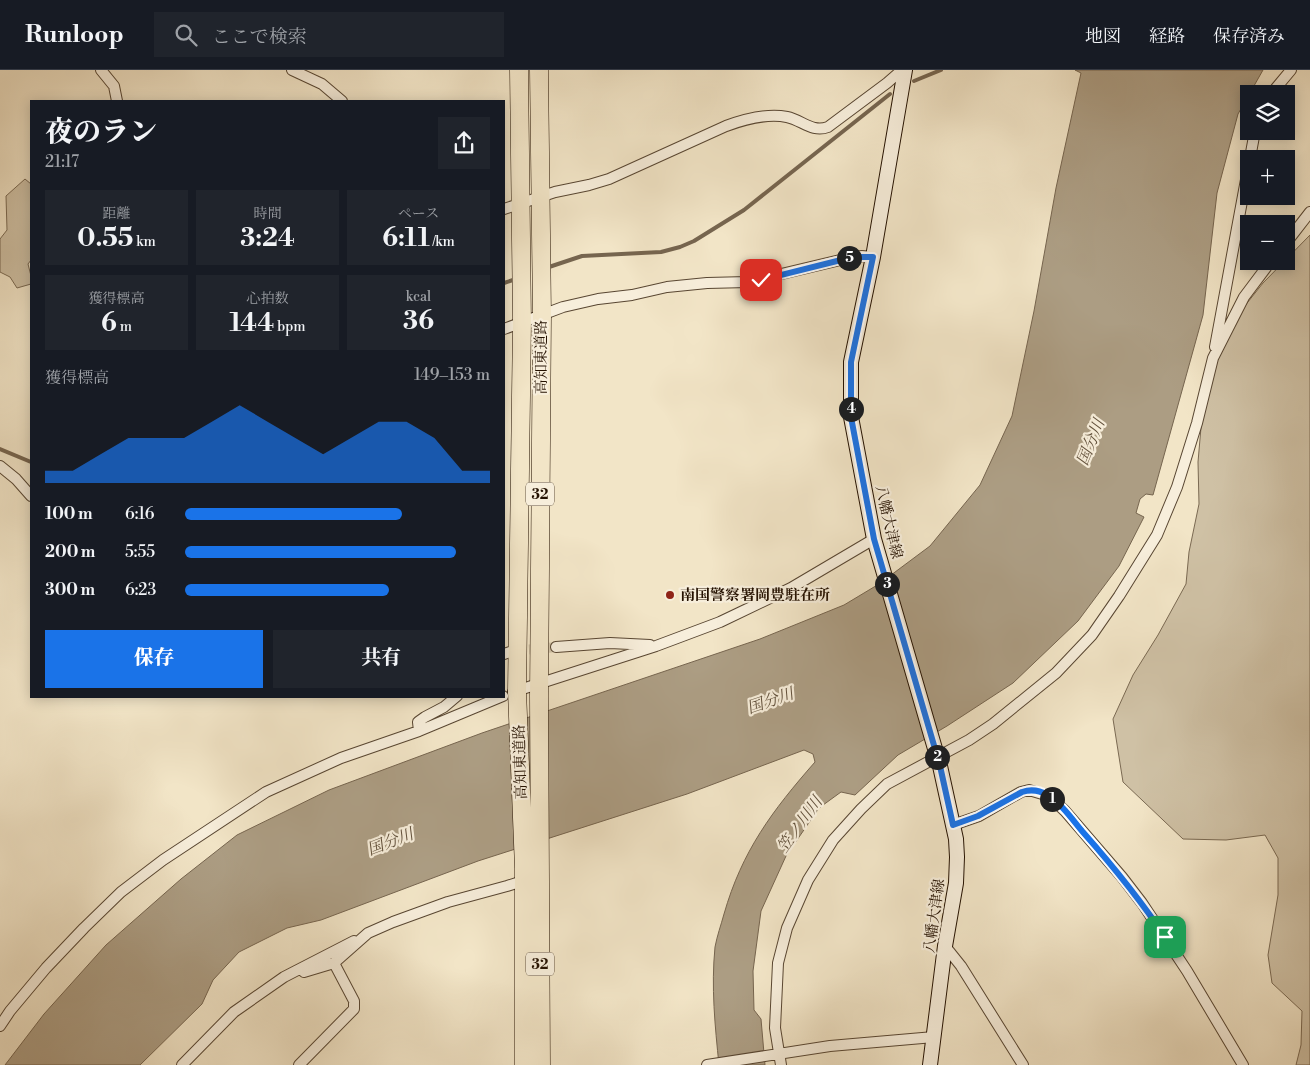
<!DOCTYPE html>
<html lang="ja">
<meta charset="utf-8">
<style>
:root{--surface:#171b24;--page:#20242c;--text:#f1f3f6;--muted:#9ea1a6;--line:#363941;--accent:#1a73e8}
body{margin:0;font-family:"Libre Bodoni","Noto Serif JP",serif;background:var(--page);color:var(--text);height:100vh;display:flex;flex-direction:column;font-size:19px;white-space:nowrap}
*{box-sizing:border-box;margin:0}
p{font-size:16px;color:var(--muted)}
.icon{flex:none;width:28px;height:28px;fill:none;stroke:currentColor;stroke-width:2;stroke-linecap:round;stroke-linejoin:round}
.map{position:relative;flex:1;overflow:hidden}
.details{position:absolute;left:30px;top:30px;width:475px;height:598px;display:flex;flex-direction:column;background:var(--surface);border-radius:0px;box-shadow:0 2px 12px #0003}
.details>*{flex:none}
.controls{position:absolute;left:1240px;top:15px;display:grid;gap:10px}
.controls a{display:grid;place-items:center;width:55px;height:55px;border-radius:0px;background:var(--surface);box-shadow:0 2px 12px #0003;font-size:25px}
.pin{position:absolute;display:grid;place-items:center;width:42px;height:42px;color:#fff;margin:-21px;border-radius:10px;box-shadow:0 2px 8px #0006}
.km{position:absolute;width:25px;height:25px;margin:-12px;border-radius:50%;background:#222;color:#fff;font-size:14px;line-height:25px;text-align:center}
.round{display:grid;place-items:center;flex:none;width:52px;height:52px;border-radius:0px;background:var(--page)}
.head{display:flex;align-items:center;justify-content:space-between;height:85px;padding:0 15px}
h1{font-size:28px;font-weight:800;line-height:38px}
.metrics{display:grid;grid-template-columns:repeat(3,1fr);gap:8px;height:85px;padding:5px 15px}
.metrics div{display:grid;align-content:center;border-radius:0px;background:var(--page);text-align:center}
.metrics b{font-size:25px;font-weight:800}
.metrics small{font-size:14px;font-weight:400}
.metrics p{font-size:14px}
.chart{height:140px;padding:10px 15px}
.chart p{display:flex;justify-content:space-between}
.chart svg{width:100%;height:90px;margin-top:5px;fill:var(--accent);opacity:.7}
.action{display:flex;gap:10px;margin-top:auto;padding:10px 15px}
.action a{flex:1;height:58px;border-radius:0px;background:var(--accent);color:#fff;font-size:20px;font-weight:800;line-height:58px;text-align:center}
.action a+a{background:var(--page);color:var(--text)}
ul{padding:0 15px;list-style:none;font-size:16px}
li{display:grid;grid-template-columns:80px 60px 1fr;align-items:center;height:38px}
li i{height:12px;border-radius:6px;background:var(--accent)}
header{display:flex;align-items:center;gap:30px;box-sizing:border-box;height:70px;padding:0 25px;background:var(--surface);border-bottom:1px solid var(--line)}
header strong{font-size:24px}
nav{display:flex;gap:28px;margin-inline-start:auto;font-size:18px}
.search{width:350px;height:45px;background:var(--page);display:flex;align-items:center;gap:12px;box-sizing:border-box;padding:0 18px;border-radius:0px;color:var(--muted);font-size:19px}
.map>svg:first-child{display:block}
.green{fill:#cfc1a5;stroke:#7a6952}
.water{fill:#ac9d83;stroke:#76654f}
.lines{fill:none;stroke-linecap:round;stroke-linejoin:round}
.stream{stroke:#76654f;stroke-width:4}
.street-tunnel{stroke:#d3c5a9;stroke-width:10;stroke-dasharray:10 5;stroke-linecap:butt}
.street-casing{stroke:#584632;stroke-width:12}
.secondary-casing{stroke:#241100;stroke-width:16}
.highway-casing{stroke:#241100;stroke-width:19}
.street{stroke:#f7eedb;stroke-width:10}
.secondary{stroke:#f7eedb;stroke-width:14}
.highway{stroke:#f2e5c7;stroke-width:18}
.route-casing{stroke:#fff;stroke-width:10}
.route{stroke:#1a73e8;stroke-width:6}
.poi-dot{fill:#8f2418;stroke:#f7eedb;stroke-width:2}
.labels{text-anchor:middle;stroke-width:4.5;stroke-linejoin:round;paint-order:stroke}
.shield{fill:#f7eedb;stroke:#635342;stroke-width:1}
.shield-label{font-size:14px;font-weight:bold;fill:#241100}
.street-label{font-size:15px;fill:#241100;stroke:#f7eedb}
.poi-label{font-size:15px;font-weight:bold;fill:#241100;stroke:#f7eedb;text-anchor:start}
.water-label{font-size:16px;font-style:italic;fill:#61503b;stroke:#f7eedb}
</style>
<header>
<strong>Runloop</strong>
<div class="search"><svg class="icon" aria-label="search" viewBox="0 0 24 24"><circle cx="10" cy="10" r="6"/><path d="M15 15l6 6"/></svg>ここで検索</div>
<nav><a>地図</a><a>経路</a><a>保存済み</a></nav>
</header>
<div class="map">
<svg width="1310" height="995" viewBox="0 0 1310 995">
<rect width="100%" height="100%" fill="#f2e5c7"/>
<filter id="stains"><feTurbulence type="fractalNoise" baseFrequency=".004" numOctaves="4"/><feColorMatrix values="0 0 0 0 .2 0 0 0 0 .09 0 0 0 0 .02 0 0 0 .5 -.17"/></filter>
<radialGradient id="worn" r=".72"><stop offset=".6" stop-color="#630" stop-opacity="0"/><stop offset="1" stop-color="#630" stop-opacity=".3"/></radialGradient>
<!-- green -->
<path class="green" d="M25,109L31,114V190L28,194L31,206V214L17,218L10,207L0,202V169L7,160L6,126Z
M1310,165V995H1296L1301,975L1302,941L1272,913L1268,885L1278,825V788L1265,765L1226,770L1183,769L1123,712L1113,649L1133,605L1158,565L1186,514L1189,482L1199,434L1198,392L1202,346L1223,270L1236,247L1263,213Z"/>
<!-- water -->
<path class="water" d="M1075,0H1263L1238,44L1217,123L1203,245L1153,425L1146,424L1140,429L1136,443L1144,447L1119,496L1078,551L1013,613L947,656L898,685L855,725L841,722L819,738L786,786L761,841L753,901L754,940L761,949L765,995H719C715,956 711,917 715,877C717,866 721,855 724,844C742,781 772,741 815,692L813,684L804,680L687,724L478,791L321,850L287,858L239,882L213,910L202,934L140,995H5L44,944L106,875L181,809L237,765L329,720L482,663L760,569L844,535L879,514L930,476L980,415L1012,346L1034,241L1056,118L1081,3Z"/>
<g class="lines">
<!-- stream -->
<path class="stream" d="M914,11L941,0
M546,198L582,186L661,182L680,177L694,171L744,140L890,24
M504,213L516,209
M0,379L31,392"/>
<!-- street-tunnel -->
<path class="street-tunnel" d="M514,581L556,577"/>
<!-- street casing -->
<g class="street-casing">
<path id="street" d="M101,0L114,16L117,31
M292,0L322,14L342,31
M1271,24L1291,0
M504,139L555,122L589,115L609,109L726,56C745,49 767,43 787,47C802,50 812,63 828,57L887,13L902,0
M1286,173L1310,142
M504,259L563,237L598,229L632,225L667,217L707,213L748,212L853,187L862,186L873,187
M1215,277L1255,61
M0,396L16,409L31,426
M556,577L610,573L650,575
M504,584L510,582
M513,622L656,576L720,552L791,518L874,469
M419,661L418,652L425,647L444,637L457,626
M953,755L979,746L1021,722L1029,720L1049,726L1065,741L1122,807L1142,833L1187,901L1243,995
M945,876L961,896L1023,995
M304,902L334,893
M0,956L10,941L46,898L84,858L121,822L163,790L266,722L341,688L419,661L503,626
M182,995L234,942L284,907L354,871
M299,995L354,939V931L334,893L368,863L393,852L448,832L507,816L526,810
M707,995L830,976L934,967
M781,995L775,958L778,893L787,858L808,810L833,770L861,739L887,714L969,670L993,654L1056,603L1092,565L1119,526L1157,465L1177,417L1197,353L1213,288L1244,227L1271,191"/>
</g>
<!-- secondary casing -->
<g class="secondary-casing">
<path id="secondary" d="M905,0L873,187L851,292V347L874,469L940,696L956,769L957,787L956,813L945,876L930,995"/>
</g>
<!-- highway casing -->
<g class="highway-casing">
<path id="highway" d="M519,0L522,252L517,621L524,798V995
M539,0L542,245L539,626L541,995"/>
</g>
<!-- street -->
<use href="#street" class="street"/>
<!-- secondary -->
<use href="#secondary" class="secondary"/>
<!-- highway -->
<use href="#highway" class="highway"/>
</g>
<g class="lines">
<!-- route casing -->
<g class="route-casing">
<path id="route" d="M761,210L853,187H873L851,292V347L874,469L940,696L953,755L978,746L1022,722C1031,719 1039,720 1047,725C1061,733 1072,749 1082,761C1112,795 1140,829 1165,867"/>
</g>
<!-- route -->
<use href="#route" class="route"/>
</g>
<!-- markers -->
<circle class="poi-dot" cx="670" cy="525" r="5"/>
<g class="labels">
<!-- shield labels -->
<g class="shield">
<rect x="526" y="412.5" width="28" height="23" rx="4"/>
<rect x="526" y="882.5" width="28" height="23" rx="4"/>
</g>
<g class="shield-label">
<text x="540" y="429">32</text>
<text x="540" y="899">32</text>
</g>
<!-- street labels -->
<g class="street-label">
<text transform="translate(541 287) rotate(-90)" y="5">高知東道路</text>
<text transform="translate(889 452) rotate(77)" y="5">八幡大津線</text>
<text transform="translate(520 692) rotate(-92)" y="5">高知東道路</text>
<text transform="translate(934 846) rotate(-82)" y="5">八幡大津線</text>
</g>
<!-- poi labels -->
<g class="poi-label">
<text x="680" y="530">南国警察署岡豊駐在所</text>
</g>
<!-- water labels -->
<g class="water-label">
<text transform="translate(1090 372) rotate(-68)" y="6">国分川</text>
<text transform="translate(770 630) rotate(-19)" y="6">国分川</text>
<text transform="translate(799 754) rotate(-54)" y="6">笠ノ川川</text>
<text transform="translate(390 771) rotate(-21)" y="6">国分川</text>
</g>
</g>
<rect width="100%" height="100%" filter="url(#stains)"/>
<rect width="100%" height="100%" fill="url(#worn)"/>
</svg>
<div class="controls">
<a><svg class="icon" aria-label="layers" viewBox="0 0 24 24"><path d="M12 4l9 5-9 5-9-5zM3 14l9 5 9-5"/></svg></a>
<a>+</a>
<a>−</a>
</div>
<div class="pin" style="left:1165px;top:867px;background:#1e9e55"><svg class="icon" aria-label="arrive" viewBox="0 0 24 24"><path d="M6 21V4h12l-3 4 3 4H6"/></svg></div>
<div class="pin" style="left:761px;top:210px;background:#d93025"><svg class="icon" aria-label="check" viewBox="0 0 24 24"><path d="M5 12l5 5 9-10"/></svg></div>
<b class="km" style="left:1052px;top:729px">1</b>
<b class="km" style="left:937px;top:687px">2</b>
<b class="km" style="left:887px;top:514px">3</b>
<b class="km" style="left:851px;top:339px">4</b>
<b class="km" style="left:849px;top:188px">5</b>
<section class="details">
<div class="head"><div><h1>夜のラン</h1><p>21:17</p></div><a class="round"><svg class="icon" aria-label="share" viewBox="0 0 24 24"><path d="M12 15V3M7 8l5-5 5 5M5 13v7h14v-7"/></svg></a></div>
<div class="metrics">
<div><p>距離</p><b>0.55<small> km</small></b></div>
<div><p>時間</p><b>3:24</b></div>
<div><p>ペース</p><b>6:11<small> /km</small></b></div>
</div>
<div class="metrics">
<div><p>獲得標高</p><b>6<small> m</small></b></div>
<div><p>心拍数</p><b>144<small> bpm</small></b></div>
<div><p>kcal</p><b>36</b></div>
</div>
<div class="chart"><p><span>獲得標高</span>149–153 m</p>
<svg viewBox="0 0 160 44" preserveAspectRatio="none"><path d="M0 44V38L10 38L20 30L30 22L40 22L50 22L60 14L70 6L80 14L90 22L100 30L110 22L120 14L130 14L140 22L150 38L160 38V44z"/></svg>
</div>
<ul>
<li><b>100 m</b>6:16<i style="width:71%"></i></li>
<li><b>200 m</b>5:55<i style="width:89%"></i></li>
<li><b>300 m</b>6:23<i style="width:67%"></i></li>
</ul>
<div class="action"><a>保存</a><a>共有</a></div>
</section>
</div>
